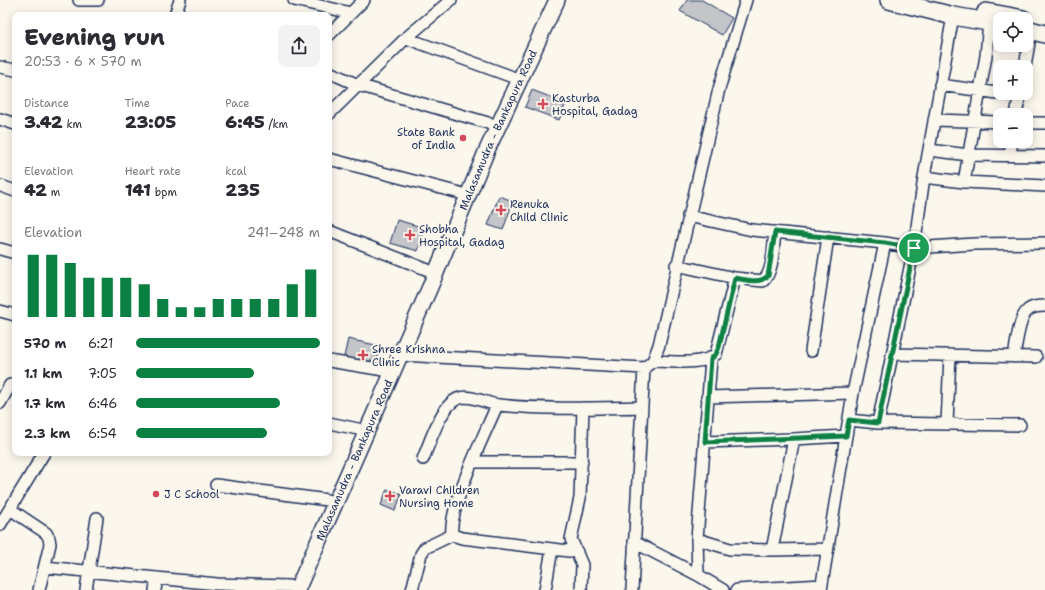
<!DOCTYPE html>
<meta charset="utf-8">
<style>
:root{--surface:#fff;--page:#f2f2f3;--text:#2b2b33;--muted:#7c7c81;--accent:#0b8043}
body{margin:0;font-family:"Shantell Sans",sans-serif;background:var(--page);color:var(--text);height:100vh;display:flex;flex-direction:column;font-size:15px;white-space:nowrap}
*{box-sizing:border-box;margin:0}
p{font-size:13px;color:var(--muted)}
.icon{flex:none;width:22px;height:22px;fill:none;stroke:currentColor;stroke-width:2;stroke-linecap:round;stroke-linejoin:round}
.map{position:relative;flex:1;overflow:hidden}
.details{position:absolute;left:12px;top:12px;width:320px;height:444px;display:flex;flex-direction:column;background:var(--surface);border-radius:8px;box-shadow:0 2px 10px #0003}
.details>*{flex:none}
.buttons{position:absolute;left:993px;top:12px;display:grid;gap:8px}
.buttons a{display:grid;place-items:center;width:40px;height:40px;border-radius:8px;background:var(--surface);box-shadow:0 2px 10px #0003;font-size:20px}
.pin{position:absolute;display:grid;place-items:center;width:34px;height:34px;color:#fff;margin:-17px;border:2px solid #fff;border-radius:50%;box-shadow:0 1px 4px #0007}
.round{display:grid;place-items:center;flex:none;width:42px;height:42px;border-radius:8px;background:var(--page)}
.overview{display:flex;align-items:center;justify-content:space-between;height:68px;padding:0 12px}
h1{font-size:22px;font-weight:800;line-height:30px}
.figures{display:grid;grid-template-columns:repeat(3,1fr);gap:6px;height:68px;padding:4px 12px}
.figures div{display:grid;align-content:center}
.figures b{font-size:17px;font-weight:800}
.figures small{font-size:11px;font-weight:400}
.figures p{font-size:11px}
.chart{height:112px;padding:8px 12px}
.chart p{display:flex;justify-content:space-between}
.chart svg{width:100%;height:72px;margin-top:4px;stroke:var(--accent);stroke-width:6}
ul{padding:0 12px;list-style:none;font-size:13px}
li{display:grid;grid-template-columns:64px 48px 1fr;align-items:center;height:30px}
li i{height:10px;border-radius:5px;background:var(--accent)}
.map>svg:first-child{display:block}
.building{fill:#c3c5c9;stroke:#1b2f5e}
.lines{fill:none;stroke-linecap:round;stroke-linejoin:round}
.minor-casing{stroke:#1b2f5e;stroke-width:14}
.secondary-casing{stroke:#1b2f5e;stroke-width:18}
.primary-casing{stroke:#1b2f5e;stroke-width:20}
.minor{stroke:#fbf7ec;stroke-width:11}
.secondary{stroke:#fbf7ec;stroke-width:15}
.primary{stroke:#fbf7ec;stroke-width:17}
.route-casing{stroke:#fff;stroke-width:8}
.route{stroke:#0b8043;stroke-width:5}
.poi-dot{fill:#d1495b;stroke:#fbf7ec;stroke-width:1.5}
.labels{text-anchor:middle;stroke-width:4;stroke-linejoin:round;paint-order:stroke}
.poi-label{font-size:11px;fill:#1b2f5e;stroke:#fbf7ec;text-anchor:start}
.street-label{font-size:11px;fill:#1b2f5e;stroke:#fbf7ec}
</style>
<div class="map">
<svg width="1045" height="590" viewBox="0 0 1045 590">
<rect width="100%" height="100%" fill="#fbf7ec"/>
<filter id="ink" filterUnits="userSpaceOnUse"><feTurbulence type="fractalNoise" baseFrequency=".025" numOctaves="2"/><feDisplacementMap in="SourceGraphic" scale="8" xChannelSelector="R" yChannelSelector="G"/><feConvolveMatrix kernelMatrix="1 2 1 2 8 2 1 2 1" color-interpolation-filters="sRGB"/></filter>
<g filter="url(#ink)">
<!-- building -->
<path class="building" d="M687,0H702L732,18L722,35L680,11Z
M532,90L566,103L559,120L525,107Z
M499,196L513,201L503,230L488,225Z
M397,220L425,228L418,251L390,243Z
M348,339L380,346L375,368L343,361Z
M387,489L402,494L395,511L381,505Z"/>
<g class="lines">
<!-- minor casing -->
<g class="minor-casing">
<path id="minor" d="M79,0H98
M294,0L351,13
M175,15L180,0
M329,35L364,0
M406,38L510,76
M0,67L15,70
M1025,67L1031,30
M329,72L358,85L488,123
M940,85L1019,96
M329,114L406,38L451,0
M1016,115L1020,93
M0,119L15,124
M934,120L1000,122
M1026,123H1045
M929,150L969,155L1045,156
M1010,155L1012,141
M329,159L460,193
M924,177L964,182L1045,186
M964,182L986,56L989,22
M1,186L15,191
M688,216L752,230L885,243L914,248L974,244L1045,243
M329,231L428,270
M0,249L15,253
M676,265L735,278L763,281C774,271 773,247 775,232
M0,311L15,315
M811,351L828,237
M892,354L1036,357
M400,355L644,368L653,361L659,345L719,89L746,0
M1014,357C1016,346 1019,318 1027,311C1032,306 1039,306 1045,306
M329,361L384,370
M653,361C670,361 704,366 716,354L735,278
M707,397L853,393
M0,403L10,385
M849,420L878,423L1020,425
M329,423L358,429
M878,423L914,248L924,177L953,16
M947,424L950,355
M794,439L846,436
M423,459C430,442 441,406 457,399C470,393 486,404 499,405C546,410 594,408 642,407
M474,462H582
M216,485L327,500
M10,509L46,533L49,538L50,544L39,590
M0,525L44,453
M452,535C448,507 485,434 497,405
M697,539L730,549L772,550L794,439L705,442
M634,542L698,575L697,539L711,359
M772,550L826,549
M45,567L217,584L289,586
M698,575L723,590
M86,590L97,518
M155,590L157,578
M412,590L421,554L425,548L452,535L462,538L577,552
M545,590L552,549
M581,590L582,565L571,539L580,498L583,408
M632,590L644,368
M737,590L822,585
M821,590L853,393L885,243"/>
</g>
<!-- secondary casing -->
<g class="secondary-casing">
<g id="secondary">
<path id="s1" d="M297,590L430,287L487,150L557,0"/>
</g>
</g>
<!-- primary casing -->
<g class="primary-casing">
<path id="primary" d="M889,0L953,16L1000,24
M986,12L1023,19
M1026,29L1045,34"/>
</g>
<!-- minor -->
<use href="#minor" class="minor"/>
<!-- secondary -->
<use href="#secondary" class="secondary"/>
<!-- primary -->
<use href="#primary" class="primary"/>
</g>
</g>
<g class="lines" filter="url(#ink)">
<!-- route casing -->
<g class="route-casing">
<path id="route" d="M775,232L885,243L914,248L878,423L849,420L846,436L705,442L711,359L716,354L719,347L735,278C747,280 759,284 768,276Z"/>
</g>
<!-- route -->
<use href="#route" class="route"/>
</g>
<!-- markers -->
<g class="poi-dot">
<path d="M541 98h4v4h4v4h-4v4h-4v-4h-4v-4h4z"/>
<circle cx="463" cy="138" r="4"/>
<path d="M499 204h4v4h4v4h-4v4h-4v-4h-4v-4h4z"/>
<path d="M408 229h4v4h4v4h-4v4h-4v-4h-4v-4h4z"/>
<path d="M361 349h4v4h4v4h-4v4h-4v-4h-4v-4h4z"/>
<circle cx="156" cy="494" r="4"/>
<path d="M388 490h4v4h4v4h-4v4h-4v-4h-4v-4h4z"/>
</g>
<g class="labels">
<!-- poi labels -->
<g class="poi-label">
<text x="552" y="102">Kasturba<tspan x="552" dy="13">Hospital, Gadag</tspan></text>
<text x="455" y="136" text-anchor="end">State Bank<tspan x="455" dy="13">of India</tspan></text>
<text x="510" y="208">Renuka<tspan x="510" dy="13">Child Clinic</tspan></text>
<text x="419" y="233">Shobha<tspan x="419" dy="13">Hospital, Gadag</tspan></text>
<text x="372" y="353">Shree Krishna<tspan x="372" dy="13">Clinic</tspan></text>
<text x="399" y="494">Varavi Children<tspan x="399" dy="13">Nursing Home</tspan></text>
<text x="164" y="498">J C School</text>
</g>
<!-- street labels -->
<g class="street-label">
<text dy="4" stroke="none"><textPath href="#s1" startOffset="502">Malasamudra - Bankapura Road</textPath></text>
<text dy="4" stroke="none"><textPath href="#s1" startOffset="142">Malasamudra - Bankapura Road</textPath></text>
</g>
</g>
</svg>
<div class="buttons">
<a><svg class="icon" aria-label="locate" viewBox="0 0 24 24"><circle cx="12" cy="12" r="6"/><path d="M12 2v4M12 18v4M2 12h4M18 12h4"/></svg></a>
<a>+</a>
<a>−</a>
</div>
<div class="pin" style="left:914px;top:248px;background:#1e9e55"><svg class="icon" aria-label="arrive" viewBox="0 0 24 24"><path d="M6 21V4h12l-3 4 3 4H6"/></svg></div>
<section class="details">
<div class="overview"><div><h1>Evening run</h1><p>20:53 · 6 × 570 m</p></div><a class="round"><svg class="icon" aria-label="share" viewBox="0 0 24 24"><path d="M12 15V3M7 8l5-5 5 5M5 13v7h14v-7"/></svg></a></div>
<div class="figures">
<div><p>Distance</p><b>3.42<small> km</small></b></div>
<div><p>Time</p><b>23:05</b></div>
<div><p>Pace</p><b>6:45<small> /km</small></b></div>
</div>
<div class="figures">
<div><p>Elevation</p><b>42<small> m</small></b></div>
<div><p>Heart rate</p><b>141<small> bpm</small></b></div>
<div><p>kcal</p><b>235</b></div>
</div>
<div class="chart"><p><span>Elevation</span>241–248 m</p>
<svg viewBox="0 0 160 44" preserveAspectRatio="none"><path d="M5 44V6M15 44V6M25 44V11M35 44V20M45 44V20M55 44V20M65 44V24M75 44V33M85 44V38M95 44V38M105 44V33M115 44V33M125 44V33M135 44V33M145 44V24M155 44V15"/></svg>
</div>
<ul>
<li><b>570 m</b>6:21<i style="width:100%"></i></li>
<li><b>1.1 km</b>7:05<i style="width:64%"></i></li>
<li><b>1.7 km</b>6:46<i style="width:78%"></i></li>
<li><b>2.3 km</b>6:54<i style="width:71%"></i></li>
</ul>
</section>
</div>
